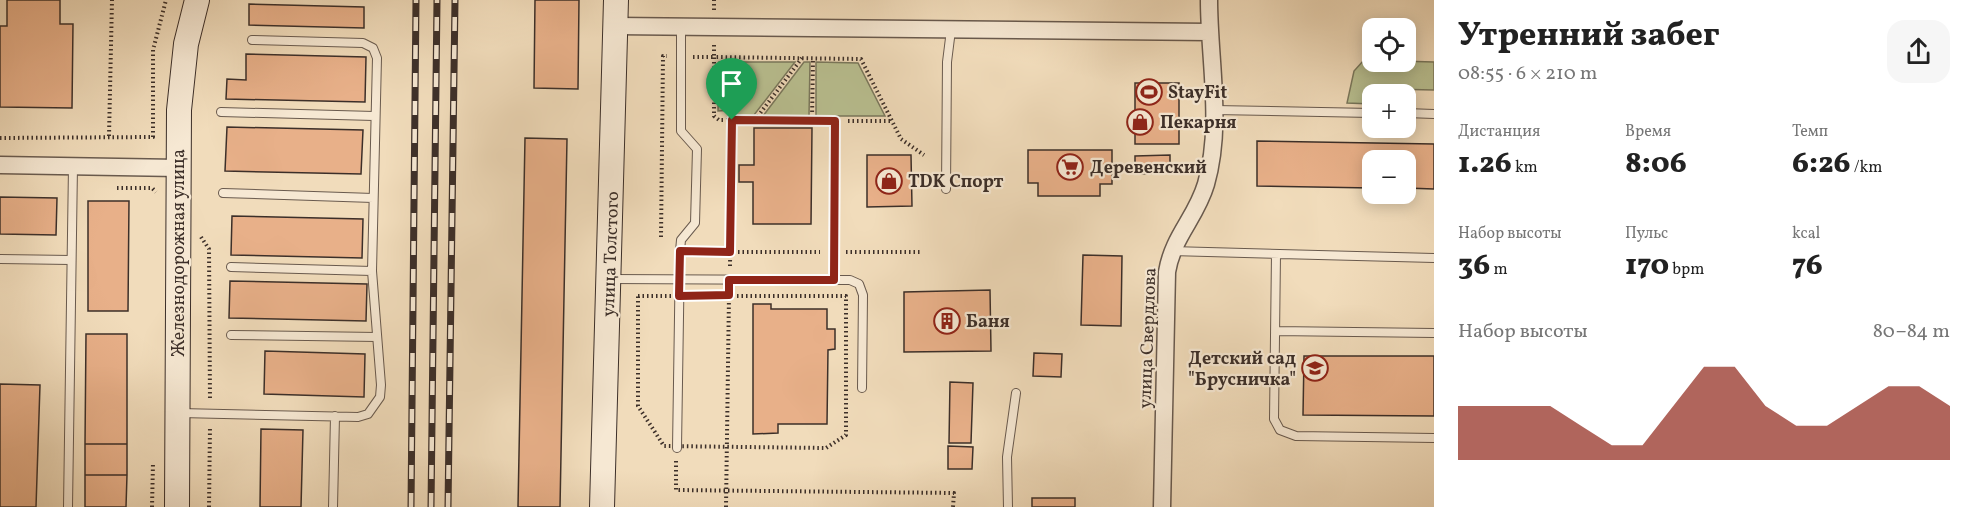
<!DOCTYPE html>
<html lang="ru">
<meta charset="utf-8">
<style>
:root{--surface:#fff;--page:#f6f6f6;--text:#222;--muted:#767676;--accent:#8f2418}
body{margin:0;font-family:Vollkorn,serif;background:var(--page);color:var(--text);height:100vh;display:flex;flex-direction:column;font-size:22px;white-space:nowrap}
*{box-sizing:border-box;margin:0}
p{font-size:20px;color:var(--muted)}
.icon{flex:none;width:33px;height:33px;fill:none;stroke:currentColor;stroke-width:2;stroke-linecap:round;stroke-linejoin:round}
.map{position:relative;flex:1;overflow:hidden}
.details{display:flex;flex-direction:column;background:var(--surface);width:540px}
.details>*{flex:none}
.fabs{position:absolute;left:1362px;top:18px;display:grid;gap:12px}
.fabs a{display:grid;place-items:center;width:54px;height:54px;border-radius:12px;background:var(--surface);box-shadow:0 3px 15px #0003;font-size:30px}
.pin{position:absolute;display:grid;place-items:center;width:51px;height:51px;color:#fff;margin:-62px -26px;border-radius:50% 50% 50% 0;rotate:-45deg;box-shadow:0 0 6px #0007}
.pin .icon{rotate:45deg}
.round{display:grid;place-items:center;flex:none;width:63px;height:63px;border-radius:18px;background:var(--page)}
.head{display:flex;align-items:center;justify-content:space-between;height:102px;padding:0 24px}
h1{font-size:33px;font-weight:800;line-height:45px}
.stats{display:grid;grid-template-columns:repeat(3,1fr);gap:9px;height:102px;padding:6px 24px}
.stats div{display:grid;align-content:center}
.stats b{font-size:30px;font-weight:800}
.stats small{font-size:16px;font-weight:400}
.stats p{font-size:16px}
.chart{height:168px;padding:12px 24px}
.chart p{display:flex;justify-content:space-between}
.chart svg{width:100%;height:108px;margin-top:6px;fill:var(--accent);opacity:.7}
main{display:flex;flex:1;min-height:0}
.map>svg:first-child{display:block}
.green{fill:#b9c091;stroke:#7a785d;stroke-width:1.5}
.building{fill:#e8b089;stroke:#3c2f29;stroke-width:1.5}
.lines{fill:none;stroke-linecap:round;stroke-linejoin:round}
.lane-casing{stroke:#695a4e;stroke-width:10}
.street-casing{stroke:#695a4e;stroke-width:19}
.secondary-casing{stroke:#3c2f29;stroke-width:26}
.path{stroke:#3c2f29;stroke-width:4;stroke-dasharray:1.5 3;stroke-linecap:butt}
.lane{stroke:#f6e8d3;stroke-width:8}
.street{stroke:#f6e8d3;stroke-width:16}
.secondary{stroke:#f6e8d3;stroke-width:24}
.rail-casing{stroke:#3c2f29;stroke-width:7}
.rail{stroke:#f6e8d3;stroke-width:4.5;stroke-dasharray:14;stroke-linecap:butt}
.route-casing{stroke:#fff;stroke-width:12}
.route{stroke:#8f2418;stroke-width:8}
.labels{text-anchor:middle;stroke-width:4.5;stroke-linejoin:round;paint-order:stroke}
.poi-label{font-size:18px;font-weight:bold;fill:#3c2f29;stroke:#f6e8d3;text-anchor:start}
.street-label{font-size:18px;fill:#3c2f29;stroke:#f6e8d3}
</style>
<main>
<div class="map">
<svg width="1434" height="507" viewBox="0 0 1434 507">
<rect width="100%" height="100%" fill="#f1dcbb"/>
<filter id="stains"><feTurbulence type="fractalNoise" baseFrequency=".00333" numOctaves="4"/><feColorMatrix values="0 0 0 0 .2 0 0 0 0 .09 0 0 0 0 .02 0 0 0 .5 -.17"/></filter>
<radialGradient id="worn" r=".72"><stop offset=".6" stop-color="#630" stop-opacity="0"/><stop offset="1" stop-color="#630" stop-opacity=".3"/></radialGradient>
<!-- green -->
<path class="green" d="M1364,60L1434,62V90L1388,89L1387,94H1372V104L1347,103L1354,71Z
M719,62H795L754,115H734V110L718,111Z
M804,62H810L809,116H763Z
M816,62L858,63L885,116H816Z"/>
<!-- building -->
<path class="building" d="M7,0H60V24H73L72,108L0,107V26H7Z
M535,0H579L578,89L534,88Z
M249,4L364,7V28L249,25Z
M246,54L366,57L365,102L226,99L227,79L246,80Z
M1135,83H1179V144H1135Z
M227,127L363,130L361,174L225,171Z
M754,128H812L811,224H753V182H739V165H754Z
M525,138L567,139L560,507H518Z
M1257,141L1434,144V189L1406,188V160H1372V188L1257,186Z
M1028,150H1112V184H1100V196H1038V183H1028Z
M867,155H911L912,206L867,207Z
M1170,155V173L1135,174V156Z
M0,197L57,198L56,235L0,234Z
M88,201H129L128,311H88Z
M232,216L363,219L362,258L231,255Z
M1083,255L1122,256L1121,326L1081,325Z
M230,281L367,284L366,321L229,318Z
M990,290L991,351L904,352V292Z
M753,304H771V309H827V329H835V349L828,350L827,424H778V433L753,434Z
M86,334H127V444H85Z
M265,351L365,354L364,397L264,394Z
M1034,353L1062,354L1061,377L1033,376Z
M1304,356H1434V416L1303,415Z
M950,382L973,383L971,443H949Z
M0,384L40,385L36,507H0Z
M261,429L303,430L301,507H260Z
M85,444H127V475H85Z
M948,446L973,447L972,469H948Z
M85,475H127L126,507H85Z
M1032,498H1075V507H1032Z"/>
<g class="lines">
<!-- lane casing -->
<g class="lane-casing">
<path id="lane" d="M1214,110L1372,113
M221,112L374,116
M1406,113L1434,114
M946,189L947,62L951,30
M223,193L373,198
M1171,251L1434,258
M1276,254L1274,419L1280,430L1296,436L1434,438
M0,259L71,260
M231,267L372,271
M610,279L850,280L859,284L863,295L862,388
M834,280L835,121
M1275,331L1434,333
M231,335L377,337
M180,413L358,417L368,414L380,397L381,385L372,271L377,58L373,48L363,43L252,40
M677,448L680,251L681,240L695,223L697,149L681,131V27
M68,507L73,166
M333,507L335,416
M1008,507L1007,457L1016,393"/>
</g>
<!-- street casing -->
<g class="street-casing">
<path id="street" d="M616,26L1209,32
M0,165L178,168
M1162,507L1167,272C1173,236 1196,218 1206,184C1223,125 1209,60 1209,0"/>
</g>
<!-- secondary casing -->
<g class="secondary-casing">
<path id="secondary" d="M177,507L179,110L186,44L197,0
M602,507L616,0"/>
</g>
<!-- path -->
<path class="path" d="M714,10V0
M693,57H714V44
M732,120H719L714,116V57L861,59L901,139L924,155
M755,120L802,58
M812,121L813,58
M848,121H892
M109,136L112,0
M0,138L153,137V50L166,0
M117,188H152L156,192
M201,237L209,249L210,401
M661,237L663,56H667
M693,252H820
M846,252H922
M730,266L732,120L822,121
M638,296H846V435L826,448L664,446L638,406Z
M676,461V490L954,493L953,507
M152,507L153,463
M209,507L210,427
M726,507L729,295"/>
<!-- lane -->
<use href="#lane" class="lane"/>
<!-- street -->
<use href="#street" class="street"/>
<!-- secondary -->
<use href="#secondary" class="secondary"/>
<!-- rail casing -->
<g class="rail-casing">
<path id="rail" d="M411,507L416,0
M431,507L437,0
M448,507L455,0"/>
</g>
<!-- rail -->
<use href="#rail" class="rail"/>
</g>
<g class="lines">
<!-- route casing -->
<g class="route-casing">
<path id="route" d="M732,120L835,121L834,280H729V295L679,296L680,251L730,252Z"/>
</g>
<!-- route -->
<use href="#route" class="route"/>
</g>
<!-- icons -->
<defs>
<g id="stadium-ring" transform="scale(1.35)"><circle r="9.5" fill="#f6e8d3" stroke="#8f2418" stroke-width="1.5"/><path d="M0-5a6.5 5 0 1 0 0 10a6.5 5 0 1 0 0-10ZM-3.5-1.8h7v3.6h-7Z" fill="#8f2418"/></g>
<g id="shop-ring" transform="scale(1.35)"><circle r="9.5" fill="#f6e8d3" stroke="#8f2418" stroke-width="1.5"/><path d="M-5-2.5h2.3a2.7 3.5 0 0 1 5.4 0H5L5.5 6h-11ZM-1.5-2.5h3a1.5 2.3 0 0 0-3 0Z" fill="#8f2418"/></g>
<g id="supermarket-ring" transform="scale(1.35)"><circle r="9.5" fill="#f6e8d3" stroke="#8f2418" stroke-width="1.5"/><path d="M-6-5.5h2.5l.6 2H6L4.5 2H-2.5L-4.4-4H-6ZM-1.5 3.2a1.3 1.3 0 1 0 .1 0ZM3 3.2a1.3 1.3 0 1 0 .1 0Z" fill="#8f2418"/></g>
<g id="building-ring" transform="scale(1.35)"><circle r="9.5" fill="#f6e8d3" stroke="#8f2418" stroke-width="1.5"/><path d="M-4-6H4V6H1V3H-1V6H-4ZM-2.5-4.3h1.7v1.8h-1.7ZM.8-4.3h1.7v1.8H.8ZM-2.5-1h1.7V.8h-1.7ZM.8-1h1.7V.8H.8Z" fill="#8f2418"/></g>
<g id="school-ring" transform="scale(1.35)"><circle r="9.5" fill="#f6e8d3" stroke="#8f2418" stroke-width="1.5"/><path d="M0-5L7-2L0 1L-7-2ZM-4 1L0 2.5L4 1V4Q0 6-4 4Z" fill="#8f2418"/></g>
</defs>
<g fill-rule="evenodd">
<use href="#stadium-ring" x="1149" y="92"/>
<use href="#shop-ring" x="1140" y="122"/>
<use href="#supermarket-ring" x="1070" y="167"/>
<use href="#shop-ring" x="889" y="181"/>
<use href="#building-ring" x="947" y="321"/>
<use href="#school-ring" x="1315" y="368"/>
</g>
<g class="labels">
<!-- poi labels -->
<g class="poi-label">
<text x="1168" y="98">StayFit</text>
<text x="1160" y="128">Пекарня</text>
<text x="1090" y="173">Деревенский</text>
<text x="908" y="187">TDK Спорт</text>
<text x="966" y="327">Баня</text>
<text x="1296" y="364" text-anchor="end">Детский сад<tspan x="1296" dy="21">"Брусничка"</tspan></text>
</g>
<!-- street labels -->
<g class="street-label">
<text transform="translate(178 253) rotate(-90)" y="6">Железнодорожная улица</text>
<text transform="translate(610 254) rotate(-88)" y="6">улица Толстого</text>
<text transform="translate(1147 338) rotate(-88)" y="6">улица Свердлова</text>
</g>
</g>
<rect width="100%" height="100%" filter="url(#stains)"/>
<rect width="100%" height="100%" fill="url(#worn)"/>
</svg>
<div class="fabs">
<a><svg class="icon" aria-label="locate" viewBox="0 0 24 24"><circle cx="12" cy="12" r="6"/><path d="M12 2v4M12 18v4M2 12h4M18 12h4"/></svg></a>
<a>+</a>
<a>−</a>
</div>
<div class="pin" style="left:732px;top:120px;background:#1e9e55"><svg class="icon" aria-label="arrive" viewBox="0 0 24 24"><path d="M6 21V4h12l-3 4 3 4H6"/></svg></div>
</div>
<section class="details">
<div class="head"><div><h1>Утренний забег</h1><p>08:55 · 6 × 210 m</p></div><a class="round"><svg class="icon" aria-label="share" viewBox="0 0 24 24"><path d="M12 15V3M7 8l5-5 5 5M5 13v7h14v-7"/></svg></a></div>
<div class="stats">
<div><p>Дистанция</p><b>1.26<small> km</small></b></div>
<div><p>Время</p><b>8:06</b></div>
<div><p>Темп</p><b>6:26<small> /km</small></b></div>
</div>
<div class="stats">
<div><p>Набор высоты</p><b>36<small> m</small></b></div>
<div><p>Пульс</p><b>170<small> bpm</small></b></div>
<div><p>kcal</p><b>76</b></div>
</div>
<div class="chart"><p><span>Набор высоты</span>80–84 m</p>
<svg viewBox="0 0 160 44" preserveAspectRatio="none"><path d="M0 44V22L10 22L20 22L30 22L40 30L50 38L60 38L70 22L80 6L90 6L100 22L110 30L120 30L130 22L140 14L150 14L160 22V44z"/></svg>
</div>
</section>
</main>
